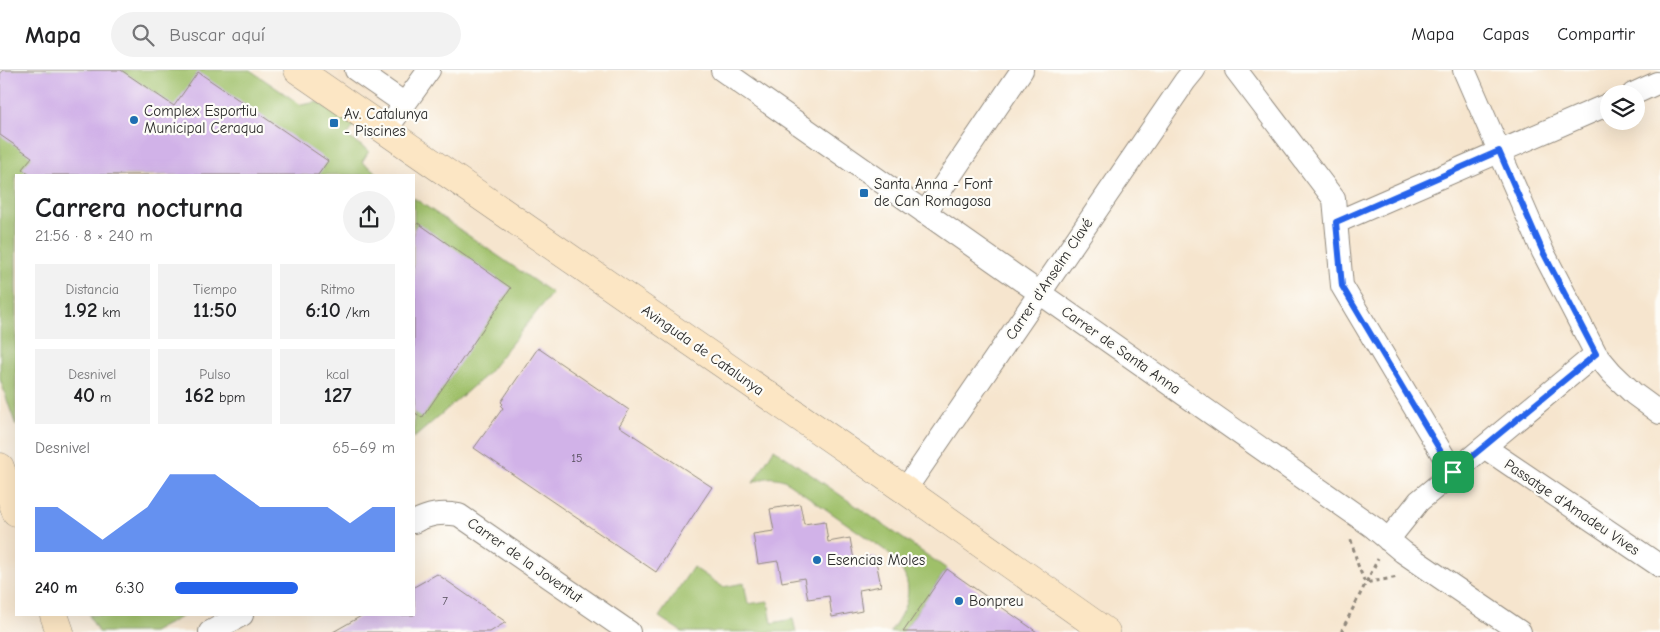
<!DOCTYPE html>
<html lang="es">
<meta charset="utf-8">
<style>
:root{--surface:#fff;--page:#f2f2f2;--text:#202124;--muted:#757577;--line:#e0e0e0;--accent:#2563eb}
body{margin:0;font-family:"Comic Neue",sans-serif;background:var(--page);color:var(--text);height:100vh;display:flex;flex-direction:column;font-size:19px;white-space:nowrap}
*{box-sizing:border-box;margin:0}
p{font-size:16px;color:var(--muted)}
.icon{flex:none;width:28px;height:28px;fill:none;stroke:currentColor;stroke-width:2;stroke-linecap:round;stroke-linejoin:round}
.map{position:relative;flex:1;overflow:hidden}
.details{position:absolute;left:15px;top:104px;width:400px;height:442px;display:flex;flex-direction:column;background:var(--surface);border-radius:0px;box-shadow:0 5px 20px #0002}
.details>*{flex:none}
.tools{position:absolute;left:1600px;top:15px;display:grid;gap:10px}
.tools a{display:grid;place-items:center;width:45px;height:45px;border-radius:50%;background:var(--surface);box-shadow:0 5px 20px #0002;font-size:25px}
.pin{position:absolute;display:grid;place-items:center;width:42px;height:42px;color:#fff;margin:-21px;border-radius:10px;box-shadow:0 2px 8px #0006}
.round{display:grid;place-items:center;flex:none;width:52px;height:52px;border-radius:26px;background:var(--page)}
.head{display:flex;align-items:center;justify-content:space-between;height:85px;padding:0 20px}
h1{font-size:28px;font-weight:700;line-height:38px}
.figures{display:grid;grid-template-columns:repeat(3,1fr);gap:8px;height:85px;padding:5px 20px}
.figures div{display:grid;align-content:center;border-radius:0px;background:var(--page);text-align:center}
.figures b{font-size:21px;font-weight:700}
.figures small{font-size:14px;font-weight:400}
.figures p{font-size:14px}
.chart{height:140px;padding:10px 20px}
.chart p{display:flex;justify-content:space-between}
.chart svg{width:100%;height:90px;margin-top:5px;fill:var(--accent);opacity:.7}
ul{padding:0 20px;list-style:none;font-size:16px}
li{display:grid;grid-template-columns:80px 60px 1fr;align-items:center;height:38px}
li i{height:12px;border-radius:6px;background:var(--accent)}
header{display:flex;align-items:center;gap:30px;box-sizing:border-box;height:70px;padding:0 25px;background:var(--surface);border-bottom:1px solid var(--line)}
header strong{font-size:24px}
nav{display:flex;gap:28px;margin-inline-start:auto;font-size:18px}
.search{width:350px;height:45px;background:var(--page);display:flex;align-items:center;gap:12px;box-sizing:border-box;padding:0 18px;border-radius:28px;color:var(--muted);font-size:19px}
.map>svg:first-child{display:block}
.green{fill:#9fc069;stroke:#65764a}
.building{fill:#d1b2e8}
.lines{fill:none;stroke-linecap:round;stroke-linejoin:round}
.street-casing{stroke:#90887c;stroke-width:24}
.secondary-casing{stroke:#90887c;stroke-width:29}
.path{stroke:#90887c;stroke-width:3;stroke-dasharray:4 4;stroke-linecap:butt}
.street{stroke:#fff;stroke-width:22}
.secondary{stroke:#fce6c4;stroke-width:28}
.route-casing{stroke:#fff;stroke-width:10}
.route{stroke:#2563eb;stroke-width:6}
.poi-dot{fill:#1f6fb2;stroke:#fdfcf7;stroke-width:2}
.labels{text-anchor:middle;stroke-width:4.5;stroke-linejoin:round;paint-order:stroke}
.number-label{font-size:12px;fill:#544d5a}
.poi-label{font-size:15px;fill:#2b2b2b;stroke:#fdfcf7;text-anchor:start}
.street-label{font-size:15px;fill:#2b2b2b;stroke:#fdfcf7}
</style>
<header>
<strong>Mapa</strong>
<div class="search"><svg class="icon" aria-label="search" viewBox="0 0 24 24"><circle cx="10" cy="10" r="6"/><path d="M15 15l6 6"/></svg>Buscar aquí</div>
<nav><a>Mapa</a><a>Capas</a><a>Compartir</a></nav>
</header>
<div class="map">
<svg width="1660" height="562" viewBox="0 0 1660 562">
<rect width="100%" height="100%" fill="#fdfcf7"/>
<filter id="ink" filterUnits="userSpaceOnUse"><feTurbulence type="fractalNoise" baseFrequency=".02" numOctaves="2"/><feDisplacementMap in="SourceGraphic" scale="10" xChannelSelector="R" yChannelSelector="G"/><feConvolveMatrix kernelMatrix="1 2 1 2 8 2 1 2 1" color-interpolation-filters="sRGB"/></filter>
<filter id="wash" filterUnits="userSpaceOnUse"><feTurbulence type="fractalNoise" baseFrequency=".0096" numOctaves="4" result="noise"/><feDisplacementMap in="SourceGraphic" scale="20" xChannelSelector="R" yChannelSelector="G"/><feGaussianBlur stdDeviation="1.12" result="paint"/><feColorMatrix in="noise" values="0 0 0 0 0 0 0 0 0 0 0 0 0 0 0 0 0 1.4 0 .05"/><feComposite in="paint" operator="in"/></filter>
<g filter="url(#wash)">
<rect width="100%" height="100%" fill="#f6e5ce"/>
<!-- green -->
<path class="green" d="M3,0H250L301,35L318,32L354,56L347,66L369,81L362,92L380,105H16V356L0,309V4Z
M414,128L552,223L487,304L414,368Z
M774,379L947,499L903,562H890C913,529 916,510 886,481L784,410C772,406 764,407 753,413Z
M693,497L723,517L744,513L748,534L768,531L772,553L793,549L796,562H682L659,547Z
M89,545H185L153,562H98Z"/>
<g id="blocks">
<!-- building -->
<path class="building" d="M3,0H121L174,36L198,2L328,91L318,105H30L22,99L32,87L0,65V4Z
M418,153L511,218L422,348L414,342V159Z
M538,278L629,340L619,356L712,417L656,502L474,378L503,338L501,336L503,334L501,332Z
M800,434L804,454L825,451L828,472L850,468L854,490L875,486L881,516L859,520L862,541L832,547L829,526L808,529L804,508L782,512L778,491L758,494L753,464L774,461L770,439Z
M947,499L1037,562H903Z
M437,504L506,552L490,562H333L363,545H414V517Z"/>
</g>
</g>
<g filter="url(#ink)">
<use href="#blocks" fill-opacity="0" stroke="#90887c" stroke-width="1"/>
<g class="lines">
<!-- street casing -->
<g class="street-casing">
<path id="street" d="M356,0L405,34
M722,0L1373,457L1403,482L1520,562
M1236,0L1334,129L1342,216L1453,402
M1464,0L1543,182L1596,284L1612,303L1634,324L1660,343
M1633,24L1657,13
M386,60L429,0
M925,143L1022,0
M1337,152L1609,34
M1484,377L1660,496
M905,420L1185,11L1194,0
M414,452C429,444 441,442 459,445L629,562
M1388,470L1419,431L1596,284
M210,562L242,545"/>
</g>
<!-- secondary casing -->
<g class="secondary-casing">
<path id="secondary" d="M298,0L905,420L1106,562
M0,397L16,442
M54,545L60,562"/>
</g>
<!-- path -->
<path class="path" d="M1351,470L1358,495L1365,513L1398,507
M1343,562L1342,560L1378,489"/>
<!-- street -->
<use href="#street" class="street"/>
<!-- secondary -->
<use href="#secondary" class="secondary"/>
</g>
</g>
<g class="lines" filter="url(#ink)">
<!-- route casing -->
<g class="route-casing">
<path id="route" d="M1499,81L1543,182L1596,284L1453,402L1342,216L1336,152Z"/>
</g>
<!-- route -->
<use href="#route" class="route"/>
</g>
<!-- markers -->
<g class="poi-dot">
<circle cx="134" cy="50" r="5"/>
<rect x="329" y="48" width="10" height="10" rx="2.5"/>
<rect x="859" y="118" width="10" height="10" rx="2.5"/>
<circle cx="817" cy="490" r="5"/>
<circle cx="959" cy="531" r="5"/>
</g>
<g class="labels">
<!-- number labels -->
<g class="number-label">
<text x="577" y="392">15</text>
<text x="445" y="535">7</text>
</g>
<!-- poi labels -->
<g class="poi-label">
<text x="144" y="46">Complex Esportiu<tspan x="144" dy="17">Municipal Ceraqua</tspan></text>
<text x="344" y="49">Av. Catalunya<tspan x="344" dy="17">- Piscines</tspan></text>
<text x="874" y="119">Santa Anna - Font<tspan x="874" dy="17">de Can Romagosa</tspan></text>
<text x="827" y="495">Esencias Moles</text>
<text x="969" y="536">Bonpreu</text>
</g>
<!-- street labels -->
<g class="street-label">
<text transform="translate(1049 209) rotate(-56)" y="5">Carrer d'Anselm Clavé</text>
<text transform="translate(703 280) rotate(35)" y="5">Avinguda de Catalunya</text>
<text transform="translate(1121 280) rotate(35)" y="5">Carrer de Santa Anna</text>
<text transform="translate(1572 437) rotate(34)" y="5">Passatge d'Amadeu Vives</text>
<text transform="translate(525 490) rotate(35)" y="5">Carrer de la Joventut</text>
</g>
</g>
</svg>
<div class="tools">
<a><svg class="icon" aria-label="layers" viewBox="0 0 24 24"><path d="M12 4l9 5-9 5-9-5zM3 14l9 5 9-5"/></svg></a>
</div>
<div class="pin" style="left:1453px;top:402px;background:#1e9e55"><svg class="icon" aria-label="arrive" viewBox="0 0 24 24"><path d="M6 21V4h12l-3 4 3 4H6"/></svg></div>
<section class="details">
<div class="head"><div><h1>Carrera nocturna</h1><p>21:56 · 8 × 240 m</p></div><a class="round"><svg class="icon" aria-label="share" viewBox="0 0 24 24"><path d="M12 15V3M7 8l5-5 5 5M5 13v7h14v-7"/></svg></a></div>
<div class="figures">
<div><p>Distancia</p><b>1.92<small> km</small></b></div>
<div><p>Tiempo</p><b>11:50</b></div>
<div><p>Ritmo</p><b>6:10<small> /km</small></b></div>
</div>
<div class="figures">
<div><p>Desnivel</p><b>40<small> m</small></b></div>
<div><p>Pulso</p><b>162<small> bpm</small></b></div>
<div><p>kcal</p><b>127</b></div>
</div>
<div class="chart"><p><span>Desnivel</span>65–69 m</p>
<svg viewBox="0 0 160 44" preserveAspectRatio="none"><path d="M0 44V22L10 22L20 30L30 38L40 30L50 22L60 6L70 6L80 6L90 14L100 22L110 22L120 22L130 22L140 30L150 22L160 22V44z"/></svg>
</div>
<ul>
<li><b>240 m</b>6:30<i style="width:56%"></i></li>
</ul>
</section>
</div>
